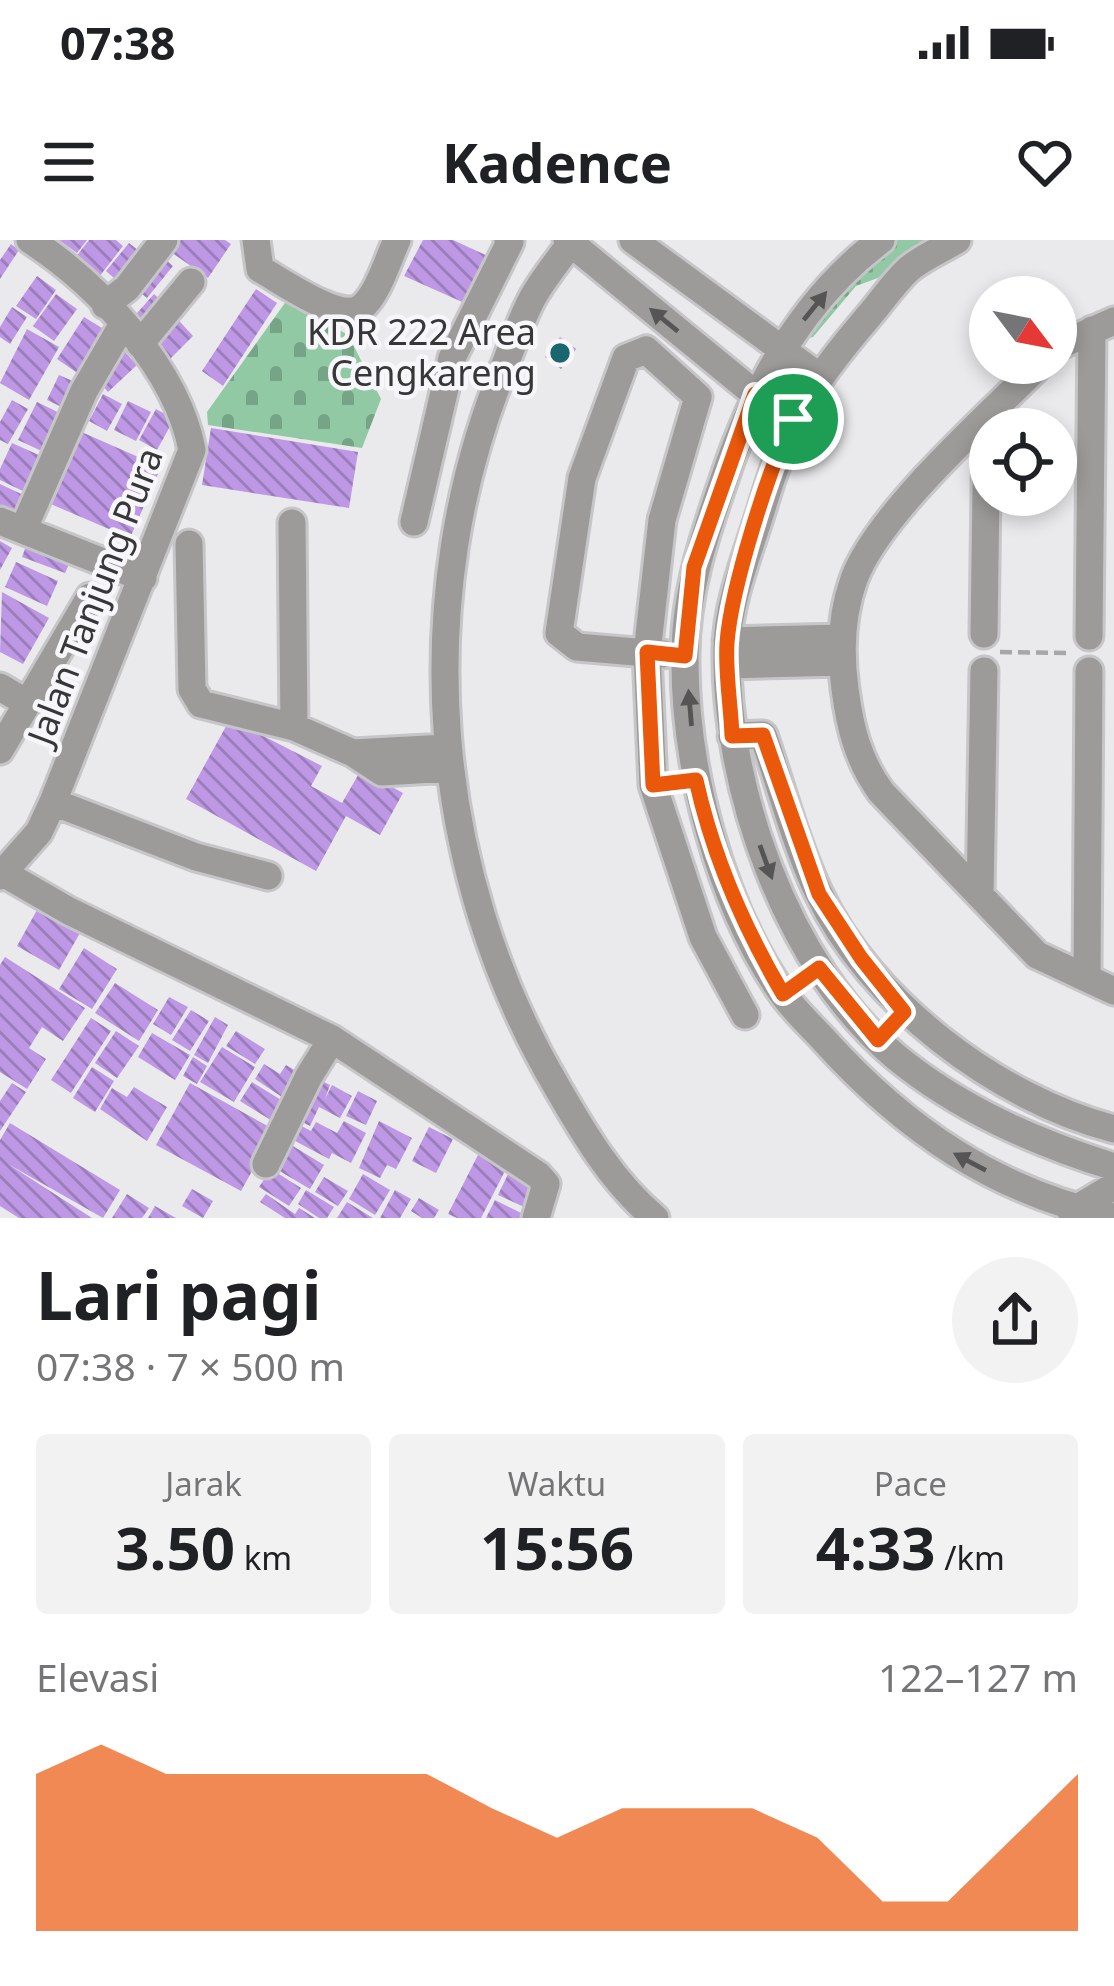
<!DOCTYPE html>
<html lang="id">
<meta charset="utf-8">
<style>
:root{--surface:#fff;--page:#f2f2f2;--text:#202124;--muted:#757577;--accent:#ea580c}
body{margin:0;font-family:"Noto Sans",sans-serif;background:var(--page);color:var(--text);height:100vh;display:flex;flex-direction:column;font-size:45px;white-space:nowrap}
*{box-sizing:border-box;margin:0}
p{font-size:39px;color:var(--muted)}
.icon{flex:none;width:66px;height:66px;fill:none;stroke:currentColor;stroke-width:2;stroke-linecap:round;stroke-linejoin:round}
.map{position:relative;height:978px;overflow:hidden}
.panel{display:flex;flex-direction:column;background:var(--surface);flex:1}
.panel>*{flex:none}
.needle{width:78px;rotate:122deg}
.fabs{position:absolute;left:969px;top:36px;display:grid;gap:24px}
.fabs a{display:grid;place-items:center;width:108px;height:108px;border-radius:50%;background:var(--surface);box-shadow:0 6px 18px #0003;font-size:60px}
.pin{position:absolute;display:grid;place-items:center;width:102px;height:102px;color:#fff;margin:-51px;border:6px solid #fff;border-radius:50%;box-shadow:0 3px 12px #0007}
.round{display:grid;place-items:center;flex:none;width:126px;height:126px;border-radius:63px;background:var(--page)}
.overview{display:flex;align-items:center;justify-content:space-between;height:204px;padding:0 36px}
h1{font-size:66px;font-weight:700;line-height:90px}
.metrics{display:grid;grid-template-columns:repeat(3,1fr);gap:18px;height:204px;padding:12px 36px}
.metrics div{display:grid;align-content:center;border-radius:12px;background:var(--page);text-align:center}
.metrics b{font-size:60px;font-weight:700}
.metrics small{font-size:33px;font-weight:400}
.metrics p{font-size:33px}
.chart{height:336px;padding:24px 36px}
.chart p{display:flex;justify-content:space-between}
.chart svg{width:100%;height:216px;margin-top:12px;fill:var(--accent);opacity:.7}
.status{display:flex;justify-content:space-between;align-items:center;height:84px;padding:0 60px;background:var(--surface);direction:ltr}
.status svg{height:33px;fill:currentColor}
header{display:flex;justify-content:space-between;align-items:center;height:156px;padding:0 36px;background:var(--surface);font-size:54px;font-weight:700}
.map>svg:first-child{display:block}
.grass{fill:url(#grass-dots)}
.cemetery{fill:url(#cemetery-stones)}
.building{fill:url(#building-back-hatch)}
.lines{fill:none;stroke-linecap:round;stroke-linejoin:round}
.minor-casing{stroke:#c6c6c9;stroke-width:33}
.path{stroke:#a7a7a9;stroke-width:4.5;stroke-dasharray:12 6;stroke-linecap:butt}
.minor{stroke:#9c9b9a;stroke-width:27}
.oneway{fill:#555}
.route-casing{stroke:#fff;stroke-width:24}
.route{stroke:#ea580c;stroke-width:15}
.poi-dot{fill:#19666e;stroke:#f7f7fb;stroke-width:4.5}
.labels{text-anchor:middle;stroke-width:9;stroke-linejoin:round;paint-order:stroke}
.poi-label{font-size:36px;fill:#373738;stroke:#f7f7fb;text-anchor:end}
.street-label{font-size:36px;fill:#373738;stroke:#f7f7fb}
</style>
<div class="status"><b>07:38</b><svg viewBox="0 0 49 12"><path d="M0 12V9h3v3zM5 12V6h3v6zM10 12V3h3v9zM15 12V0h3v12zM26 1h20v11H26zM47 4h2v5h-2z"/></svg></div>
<header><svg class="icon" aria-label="menu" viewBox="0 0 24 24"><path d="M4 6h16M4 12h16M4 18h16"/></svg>Kadence<svg class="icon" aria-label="heart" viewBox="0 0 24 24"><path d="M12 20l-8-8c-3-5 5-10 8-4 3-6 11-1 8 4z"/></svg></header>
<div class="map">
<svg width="1114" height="978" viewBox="0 0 1114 978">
<defs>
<pattern id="grass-dots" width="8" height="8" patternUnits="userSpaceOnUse" patternTransform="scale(3)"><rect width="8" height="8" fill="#90c9a3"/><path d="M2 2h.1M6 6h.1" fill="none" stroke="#76a486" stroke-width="1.8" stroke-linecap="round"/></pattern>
<pattern id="cemetery-stones" width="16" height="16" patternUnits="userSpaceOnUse" patternTransform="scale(3)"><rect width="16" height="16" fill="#90c9a3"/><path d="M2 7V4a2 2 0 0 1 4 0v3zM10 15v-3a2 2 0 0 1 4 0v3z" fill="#76a486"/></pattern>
<pattern id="building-back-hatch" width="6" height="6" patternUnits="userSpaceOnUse" patternTransform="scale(3)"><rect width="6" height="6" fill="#be98e5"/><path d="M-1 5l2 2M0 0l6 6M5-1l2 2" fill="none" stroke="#9b7dbb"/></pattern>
</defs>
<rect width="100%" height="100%" fill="#eaeaed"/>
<!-- grass -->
<path class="grass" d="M894,0H929L878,38L856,46L813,97L803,99L848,41Z"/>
<!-- cemetery -->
<path class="cemetery" d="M287,60L348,95L381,159L362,208L208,185L207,172Z"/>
<!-- building -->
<path class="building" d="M59,0H87L77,13Z
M89,0H116L123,6L99,37L75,18Z
M175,0H225L231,4L208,38L168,10Z
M423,0H453L490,17L469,65L404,36Z
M129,3L148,18L124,47L106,31Z
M11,4L19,10L0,39V20Z
M163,17L173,26L147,58L136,49Z
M37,36L56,50L36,79L16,66Z
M256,49L277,63L223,146L202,131Z
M56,54L77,69L54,101L33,86Z
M154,54L167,66L144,93L130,81Z
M12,67L27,77L10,104L0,97V87Z
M171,72L193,96L166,123L147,104Z
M84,77L115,96L86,139L57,119Z
M27,89L59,107L29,160L0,143Z
M560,97L576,109L561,129L545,117Z
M124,111L137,125L108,152L96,138Z
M59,135L84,146L72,172L47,160Z
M103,154L122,164L107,191L89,181Z
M12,160L28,169L8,204L0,200V182Z
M128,161L151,172L136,201L114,190Z
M37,162L68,177L50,215L18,200Z
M156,169L174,179L157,210L139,200Z
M211,188L358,212L349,268L202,245Z
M77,190L161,227L130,298L46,262Z
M12,203L50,220L33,256L0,240V229Z
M0,244L32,259L19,287L0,278Z
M0,301L12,308L0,330Z
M26,306L70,322L65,333L22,317Z
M16,322L58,341L47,366L5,347Z
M2,352L49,378L23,424L0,412Z
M230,479L322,526L311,546L342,563L361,530L403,553L380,595L346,576L316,631L186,559Z
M37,670L80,693L59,730L17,706Z
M84,708L117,729L92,769L59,749Z
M5,717L85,768L63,801L42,787L29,808L46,819L27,849L0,832V725Z
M115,743L158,770L139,801L95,773Z
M169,757L188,767L171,795L153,784Z
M191,770L209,781L190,811L172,800Z
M215,777L228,785L208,823L194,815Z
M91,778L111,791L71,853L51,840Z
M116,791L139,806L117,838L95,823Z
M236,791L265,809L255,824L226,806Z
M152,793L190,815L175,840L138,817Z
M222,807L255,827L234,862L200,842Z
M193,817L207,826L197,844L183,836Z
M264,824L280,834L286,825L301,834L285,859L255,839Z
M92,827L114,841L95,872L73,858Z
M312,836L330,845L325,859L332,845L352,856L340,878L319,867L310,886L292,877Z
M252,842L286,863L274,882L240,861Z
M12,843L26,852L0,891V861Z
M190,843L275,890L241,951L156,905Z
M134,847L167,867L147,901L100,869L112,848L127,857Z
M358,851L377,861L366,885L346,876Z
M290,880L311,891L316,882L337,893L344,881L366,893L351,923L332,913L329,919L282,894Z
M379,881L412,898L396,929L387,925L380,938L359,928Z
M10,883L120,950L103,978L8,924L92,978H19L0,966V900Z
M429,887L453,899L436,933L412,921Z
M283,900L324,925L310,949L271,926Z
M480,911L508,925L481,978H457L448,974Z
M511,928L537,940L524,967L498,955Z
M271,929L301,948L289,966L259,947Z
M363,934L390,950L375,975L349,959Z
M324,937L348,951L338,966L315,952Z
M192,949L213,961L203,978L182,966Z
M306,950L334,967L327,978H319L298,964Z
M395,950L411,959L400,978H380Z
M127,954L149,968L142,978H112Z
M266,954L295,974L299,968L315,978H285L260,962Z
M419,958L439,970L434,978H422L411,971Z
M495,960L523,974L521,978H486Z
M347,962L373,978H337Z
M155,966L176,978H148Z"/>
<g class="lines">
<!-- minor casing -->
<g class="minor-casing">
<path id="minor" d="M256,0L260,29C282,41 341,84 362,67C378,54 388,19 397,0
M567,0L755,154L793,179
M573,0C561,17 547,34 536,52C522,74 514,103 504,127C409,358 430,632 557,847C584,894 613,943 655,978
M633,0L818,136
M881,0C802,59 754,148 724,239C704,297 685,354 685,416C684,525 719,663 782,753C794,770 810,785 824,800C904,889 996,952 1114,977
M957,0C942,9 924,17 910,28C895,41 882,61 868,77C810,145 789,178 763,265C750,309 728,360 727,407C724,545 786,726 896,817C961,870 1035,902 1114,927
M105,65L127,48L164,0
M140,104L191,42
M1056,107L1114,81
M646,110L698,157L662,280L647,413L577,407L559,393L582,238L626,118Z
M1041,123C988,177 879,272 854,339C841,375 840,413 845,449C850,488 858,520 881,552L1037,715L1114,751
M0,281L143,338
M414,282L452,118L510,2L508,0
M292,283L294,487
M23,290L84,151L123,84
M189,304L192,449L201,464L294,487L353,513L382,532L450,528
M984,394L987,178
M1089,396L1092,90
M727,401L842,398
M663,414L647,413L653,545L703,697L745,775
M728,425L842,422
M0,447L27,463
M732,496L763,495C781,547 795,603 818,652C869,762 998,859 1114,889
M0,510L90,357
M353,513L446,508
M53,562L196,617L268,636
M3,633L69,671L332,799L538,935L546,944L536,978
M0,636L39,592L53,562L192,210C177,129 98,44 30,0
M980,655L984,431
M1087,738L1089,431
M266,924L309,836L332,799
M1071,972L1114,946"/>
</g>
<!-- path -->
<path class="path" d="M1000,412L1072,413"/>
<!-- minor -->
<use href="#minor" class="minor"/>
</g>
<!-- one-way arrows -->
<defs><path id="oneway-solid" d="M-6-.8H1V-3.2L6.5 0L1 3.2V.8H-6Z" transform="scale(3)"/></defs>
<g class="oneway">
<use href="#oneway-solid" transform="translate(815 66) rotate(-51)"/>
<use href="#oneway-solid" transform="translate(664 80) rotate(-141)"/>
<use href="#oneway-solid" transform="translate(690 468) rotate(-95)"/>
<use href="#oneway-solid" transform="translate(766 622) rotate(70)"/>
<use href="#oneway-solid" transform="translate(970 922) rotate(-152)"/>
</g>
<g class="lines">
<!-- route casing -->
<g class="route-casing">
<path id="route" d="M755,154L793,179C769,228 731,348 727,403C725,433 731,466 732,496L763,495L819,654L861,718L904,772L878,800L819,728L783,754C743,686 713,617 696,540L653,545L647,412L685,416L694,327Z"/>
</g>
<!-- route -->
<use href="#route" class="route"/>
</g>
<!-- markers -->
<circle class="poi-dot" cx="560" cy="113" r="12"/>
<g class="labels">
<!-- poi labels -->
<g class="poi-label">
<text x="536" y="105">KDR 222 Area<tspan x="536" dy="41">Cengkareng</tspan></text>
</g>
<!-- street labels -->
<g class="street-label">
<text transform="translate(95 356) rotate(-69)" y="13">Jalan Tanjung Pura</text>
</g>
</g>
</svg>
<div class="fabs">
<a><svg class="needle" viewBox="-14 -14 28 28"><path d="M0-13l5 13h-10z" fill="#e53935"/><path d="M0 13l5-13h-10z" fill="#757577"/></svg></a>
<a><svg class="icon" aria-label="locate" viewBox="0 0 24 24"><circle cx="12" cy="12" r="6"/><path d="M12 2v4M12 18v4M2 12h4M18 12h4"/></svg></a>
</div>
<div class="pin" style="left:793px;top:179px;background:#1e9e55"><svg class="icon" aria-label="arrive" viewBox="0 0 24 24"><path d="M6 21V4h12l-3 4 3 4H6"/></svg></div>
</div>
<section class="panel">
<div class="overview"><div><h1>Lari pagi</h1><p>07:38 · 7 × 500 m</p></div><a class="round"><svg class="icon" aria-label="share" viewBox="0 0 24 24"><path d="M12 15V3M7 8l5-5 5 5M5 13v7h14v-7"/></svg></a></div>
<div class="metrics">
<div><p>Jarak</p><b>3.50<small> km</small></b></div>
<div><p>Waktu</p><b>15:56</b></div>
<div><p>Pace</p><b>4:33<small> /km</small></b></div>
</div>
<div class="chart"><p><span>Elevasi</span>122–127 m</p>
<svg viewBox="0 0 160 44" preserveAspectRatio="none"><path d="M0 44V12L10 6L20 12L30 12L40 12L50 12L60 12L70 19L80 25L90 19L100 19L110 19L120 25L130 38L140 38L150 25L160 12V44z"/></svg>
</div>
</section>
